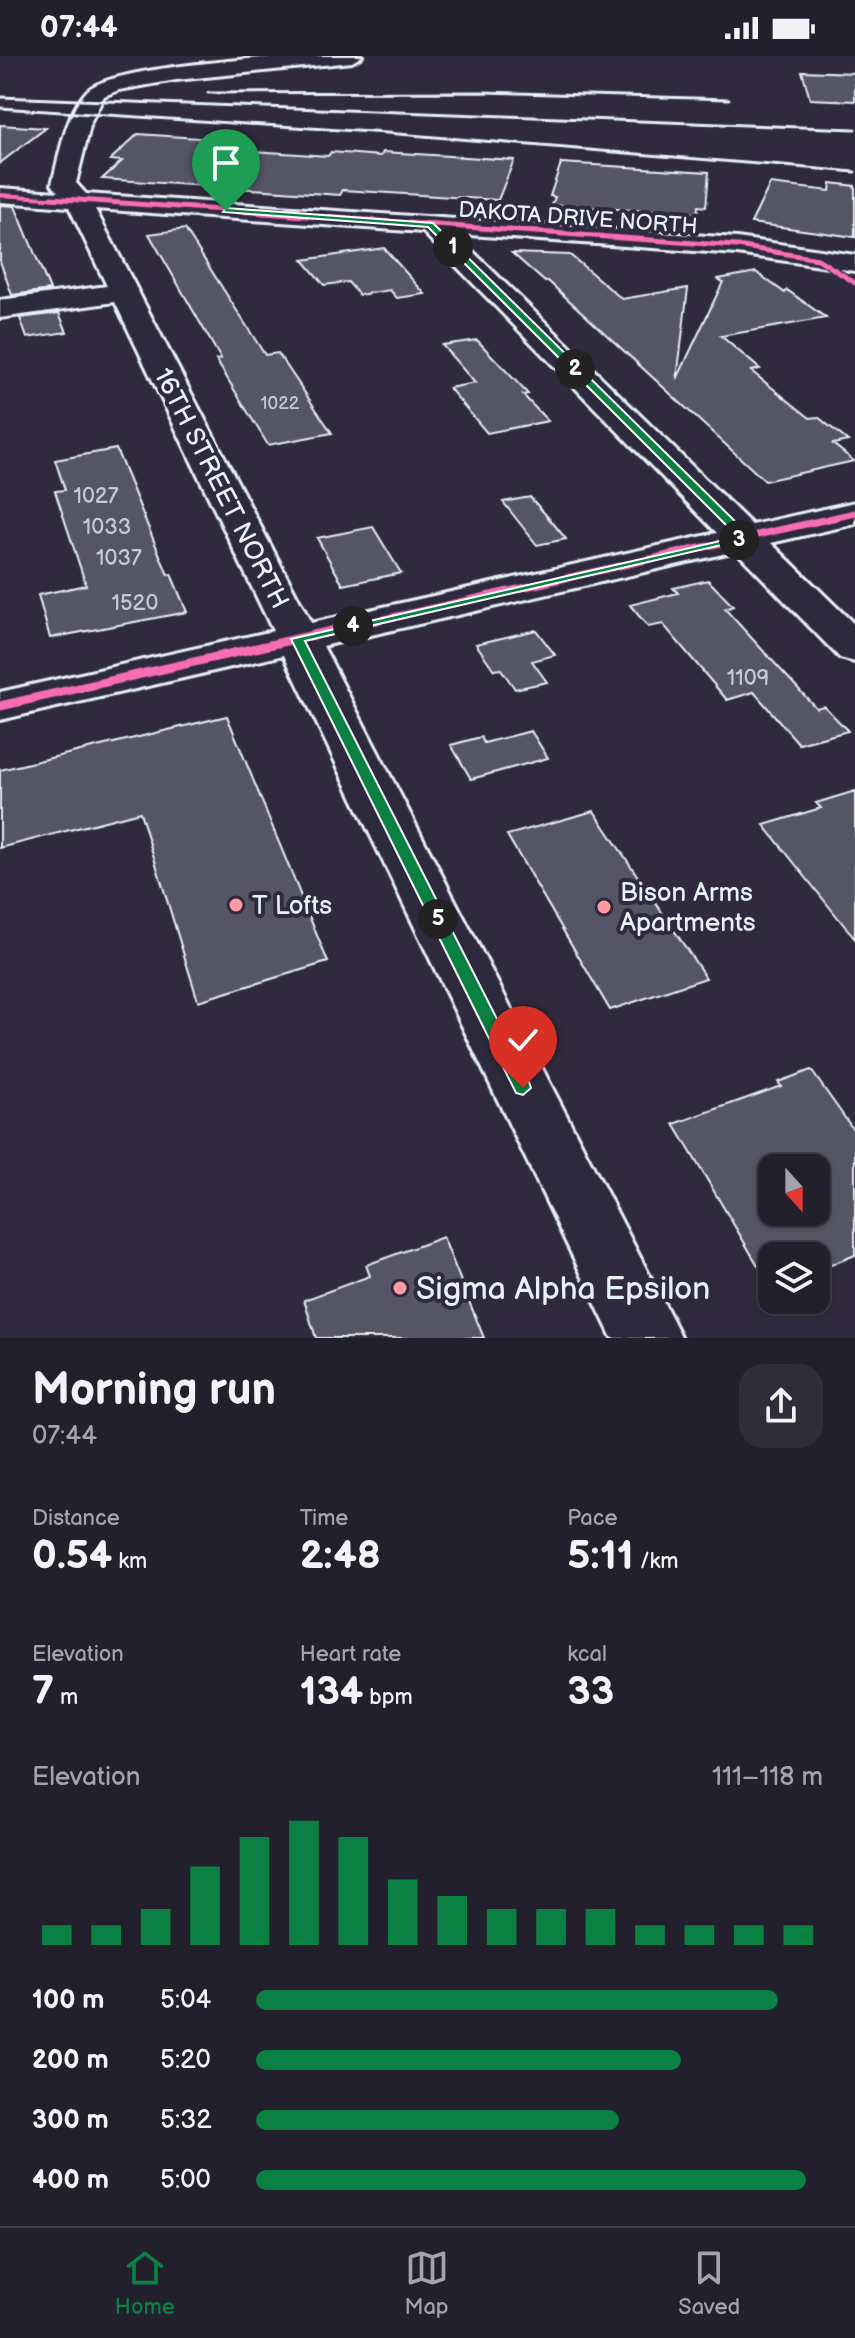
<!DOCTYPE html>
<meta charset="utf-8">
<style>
:root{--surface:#23202e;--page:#2f2d3a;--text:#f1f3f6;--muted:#a3a3aa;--line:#403e4a;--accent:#0b8043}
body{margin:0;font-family:"Balsamiq Sans",sans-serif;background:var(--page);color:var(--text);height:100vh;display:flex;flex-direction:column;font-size:30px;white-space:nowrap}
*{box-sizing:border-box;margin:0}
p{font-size:26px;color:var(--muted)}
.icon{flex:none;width:44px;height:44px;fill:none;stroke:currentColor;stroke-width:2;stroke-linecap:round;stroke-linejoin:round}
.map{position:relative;height:1282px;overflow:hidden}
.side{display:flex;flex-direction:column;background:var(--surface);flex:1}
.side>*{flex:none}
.needle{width:52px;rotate:159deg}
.tools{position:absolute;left:758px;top:1098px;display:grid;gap:16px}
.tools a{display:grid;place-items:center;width:72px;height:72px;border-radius:16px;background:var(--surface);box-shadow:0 2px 6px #0004,0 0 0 2px var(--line);font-size:40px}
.pin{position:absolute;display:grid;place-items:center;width:68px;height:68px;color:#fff;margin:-82px -34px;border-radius:50% 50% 50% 0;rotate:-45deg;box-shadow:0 0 8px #0007}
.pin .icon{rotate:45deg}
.km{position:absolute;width:40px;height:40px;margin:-20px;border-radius:50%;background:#222;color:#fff;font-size:22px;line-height:40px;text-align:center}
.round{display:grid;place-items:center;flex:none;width:84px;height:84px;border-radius:24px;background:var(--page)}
.overview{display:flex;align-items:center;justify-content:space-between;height:136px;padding:0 32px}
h1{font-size:44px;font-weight:800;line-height:60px}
.figures{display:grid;grid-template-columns:repeat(3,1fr);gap:12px;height:136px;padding:8px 32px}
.figures div{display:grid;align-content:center}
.figures b{font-size:40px;font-weight:800}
.figures small{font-size:22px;font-weight:400}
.figures p{font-size:22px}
.chart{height:224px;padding:16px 32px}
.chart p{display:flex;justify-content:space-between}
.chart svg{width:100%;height:144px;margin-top:8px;stroke:var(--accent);stroke-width:6}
ul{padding:0 32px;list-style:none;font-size:26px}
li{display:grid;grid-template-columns:128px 96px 1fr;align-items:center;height:60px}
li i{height:20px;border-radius:10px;background:var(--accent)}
.status{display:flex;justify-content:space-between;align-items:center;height:56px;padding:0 40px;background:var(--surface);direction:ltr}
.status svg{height:22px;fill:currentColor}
.tabs{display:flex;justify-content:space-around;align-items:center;height:112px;border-top:2px solid var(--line);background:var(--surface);font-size:22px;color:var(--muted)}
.tabs a{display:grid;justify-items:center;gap:4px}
.tabs .active{color:var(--accent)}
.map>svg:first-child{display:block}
.building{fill:#575565;stroke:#e8f1f8;stroke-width:2;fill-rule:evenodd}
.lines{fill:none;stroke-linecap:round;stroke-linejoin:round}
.minor-casing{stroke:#e8f1f8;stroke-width:6}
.minor{fill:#2f2a3d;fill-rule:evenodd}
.rail{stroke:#e8f1f8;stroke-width:3}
.cycleway-far3-casing{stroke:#2f2a3d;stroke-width:6}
.cycleway-far2-casing{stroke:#2f2a3d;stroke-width:8}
.cycleway-far1-casing{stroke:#2f2a3d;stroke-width:11}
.cycleway-casing{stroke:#2f2a3d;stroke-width:14}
.cycleway-far3{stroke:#f96db3;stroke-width:4}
.cycleway-far2{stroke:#f96db3;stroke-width:5}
.cycleway-far1{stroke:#f96db3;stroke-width:7}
.cycleway{stroke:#f96db3;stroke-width:9}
.route{fill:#0b8043;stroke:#fff;stroke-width:2}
.poi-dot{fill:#ff9aa2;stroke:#2f2a3d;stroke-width:3}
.labels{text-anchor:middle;stroke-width:8;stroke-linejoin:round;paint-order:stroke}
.far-number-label{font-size:18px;fill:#c4cad3}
.far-street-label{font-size:22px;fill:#e8f1f8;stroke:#2f2a3d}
.number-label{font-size:22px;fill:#c4cad3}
.street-label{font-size:26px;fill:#e8f1f8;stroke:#2f2a3d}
.poi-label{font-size:26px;fill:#e8f1f8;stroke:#2f2a3d;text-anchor:start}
.near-poi-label{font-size:32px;fill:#e8f1f8;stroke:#2f2a3d;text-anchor:start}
</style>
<div class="status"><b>07:44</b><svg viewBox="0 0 49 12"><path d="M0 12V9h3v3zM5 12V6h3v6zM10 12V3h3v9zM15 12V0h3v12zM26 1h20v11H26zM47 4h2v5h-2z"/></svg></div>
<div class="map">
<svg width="855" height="1282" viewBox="0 0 855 1282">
<rect width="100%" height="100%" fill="#2f2a3d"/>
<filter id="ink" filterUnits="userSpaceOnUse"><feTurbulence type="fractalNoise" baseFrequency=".0125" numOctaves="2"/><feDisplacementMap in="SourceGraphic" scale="16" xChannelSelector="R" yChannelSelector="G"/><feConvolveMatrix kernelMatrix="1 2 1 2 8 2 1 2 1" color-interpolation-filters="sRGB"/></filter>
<g filter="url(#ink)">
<!-- building -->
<path class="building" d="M802,15L855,17V45L810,43Z
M0,69L46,72L0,107Z
M138,78L229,84L221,93L328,100L331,96L381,100L383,96L514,104L498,144L343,134L340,139L102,123L122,105L110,104Z
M561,107L709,116L706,151L698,150L697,158L552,149L555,141L550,140Z
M831,127L855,130V181L751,167L770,128L830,135Z
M0,149L15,150L50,234L12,239L0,205Z
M185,173L265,299L278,297L332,377L268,389L216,304L221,303L149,178Z
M384,192L425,238L397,242L390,234L359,239L348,226L324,229L303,204Z
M512,197L570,199L622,243L688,232L677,323L723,226L718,223L756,216L785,237L787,234L826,262L721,280L760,313L751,315L810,362L818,361L848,385L833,388L854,405L765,425L548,225L545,226Z
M59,257L67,276L27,282L20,262Z
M477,284L528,338L523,339L548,365L487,377L449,332L475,327L442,289Z
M116,393L168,519L171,518L187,556L50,582L38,539L86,529L55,435L65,434L55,404Z
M530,441L553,467L566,483L537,489L503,446Z
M373,471L401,517L343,529L317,482Z
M708,524L733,550L725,553L757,588L816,652L824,650L848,675L799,688L754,636L727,644L663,568L648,571L630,549L678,537L673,532Z
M536,574L555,599L532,605L547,626L515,633L501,613L494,614L476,588Z
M227,660L328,906L198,945L140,756L0,792V714Z
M531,675L548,702L471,723L451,689L481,681L484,687Z
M855,735V883L764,769L821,752L816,747Z
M594,755L706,922L610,954L507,779Z
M811,1014L855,1076V1199L816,1215V1200H772V1233L674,1068L781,1030L778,1026ZM772,1112H816V1156H772Z
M443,1181L484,1282H316L304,1244L370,1220L366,1209Z"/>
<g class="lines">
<!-- minor casing -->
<g class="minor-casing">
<path id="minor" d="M288,0H362L352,6L176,24L119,34L104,40L91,66L76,127L86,138L737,182L855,199V215L737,198L455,178L752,469L855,446V468L771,487L855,569V606L840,602L736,495L323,590L682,1282H612L284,599L0,664V636L273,575L115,246L0,262V244L107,230L69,151L0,146V132L58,136L52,128C60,98 65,59 87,35C109,12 250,3 288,0ZM95,153L423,176L717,477L311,567Z"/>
</g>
<!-- minor -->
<use href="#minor" class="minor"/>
<!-- rail -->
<path class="rail" d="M208,37L482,36L729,43
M0,41L855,73
M0,52L386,77L855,116"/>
<!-- cycleway-far3 casing -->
<g class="cycleway-far3-casing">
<path id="cycleway-far3" d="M0,139L79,144"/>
</g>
<!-- cycleway-far2 casing -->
<g class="cycleway-far2-casing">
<path id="cycleway-far2" d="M50,142L737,190L818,203L855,227"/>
</g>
<!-- cycleway-far1 casing -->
<g class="cycleway-far1-casing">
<path id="cycleway-far1" d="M353,570L855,457"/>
</g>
<!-- cycleway casing -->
<g class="cycleway-casing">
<path id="cycleway" d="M0,650L362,568"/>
</g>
<!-- cycleway-far3 -->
<use href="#cycleway-far3" class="cycleway-far3"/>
<!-- cycleway-far2 -->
<use href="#cycleway-far2" class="cycleway-far2"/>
<!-- cycleway-far1 -->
<use href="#cycleway-far1" class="cycleway-far1"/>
<!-- cycleway -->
<use href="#cycleway" class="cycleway"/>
</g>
</g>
<!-- route -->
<path class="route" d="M226,152L433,167L752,482L305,585L529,1026L531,1032L523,1039L516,1037L291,583L738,481L428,171L223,156Z"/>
<!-- markers -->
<g class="poi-dot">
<circle cx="236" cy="849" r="8"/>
<circle cx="604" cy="851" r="8"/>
<circle cx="400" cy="1232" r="8"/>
</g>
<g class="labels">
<!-- far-number labels -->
<g class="far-number-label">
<text x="280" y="353">1022</text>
</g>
<!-- far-street labels -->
<g class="far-street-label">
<text transform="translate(578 161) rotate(4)" y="8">DAKOTA DRIVE NORTH</text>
</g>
<!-- number labels -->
<g class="number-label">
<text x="96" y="447">1027</text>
<text x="107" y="478">1033</text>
<text x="119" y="509">1037</text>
<text x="135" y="554">1520</text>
<text x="748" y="629">1109</text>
</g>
<!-- street labels -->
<g class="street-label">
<text transform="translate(222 432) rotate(63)" y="9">16TH STREET NORTH</text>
</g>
<!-- poi labels -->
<g class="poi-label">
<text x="620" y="845">Bison Arms<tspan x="620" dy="30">Apartments</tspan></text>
<text x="252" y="858">T Lofts</text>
</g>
<!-- near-poi labels -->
<g class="near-poi-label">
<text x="416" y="1243">Sigma Alpha Epsilon</text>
</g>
</g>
</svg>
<div class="tools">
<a><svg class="needle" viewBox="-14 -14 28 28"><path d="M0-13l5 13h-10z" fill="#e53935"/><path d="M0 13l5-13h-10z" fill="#a3a3aa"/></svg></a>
<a><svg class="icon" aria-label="layers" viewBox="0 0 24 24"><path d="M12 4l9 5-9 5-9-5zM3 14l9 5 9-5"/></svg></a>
</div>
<div class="pin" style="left:226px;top:155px;background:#1e9e55"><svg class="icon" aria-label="arrive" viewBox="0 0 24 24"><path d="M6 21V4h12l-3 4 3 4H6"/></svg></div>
<div class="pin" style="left:523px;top:1032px;background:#d93025"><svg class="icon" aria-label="check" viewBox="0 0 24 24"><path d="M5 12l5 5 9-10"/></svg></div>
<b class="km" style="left:453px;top:191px">1</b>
<b class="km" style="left:575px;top:313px">2</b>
<b class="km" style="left:739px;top:484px">3</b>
<b class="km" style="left:353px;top:570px">4</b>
<b class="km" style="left:438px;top:863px">5</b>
</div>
<section class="side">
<div class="overview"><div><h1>Morning run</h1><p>07:44</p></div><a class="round"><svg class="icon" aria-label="share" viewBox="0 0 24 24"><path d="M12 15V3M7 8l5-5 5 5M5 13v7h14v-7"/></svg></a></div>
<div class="figures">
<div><p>Distance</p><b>0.54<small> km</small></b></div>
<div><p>Time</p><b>2:48</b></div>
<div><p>Pace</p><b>5:11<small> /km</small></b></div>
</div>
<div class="figures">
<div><p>Elevation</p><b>7<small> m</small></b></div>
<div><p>Heart rate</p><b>134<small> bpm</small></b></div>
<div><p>kcal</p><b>33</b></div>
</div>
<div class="chart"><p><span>Elevation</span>111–118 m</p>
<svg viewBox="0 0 160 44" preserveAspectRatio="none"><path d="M5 44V38M15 44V38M25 44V33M35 44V20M45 44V11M55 44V6M65 44V11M75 44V24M85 44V29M95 44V33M105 44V33M115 44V33M125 44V38M135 44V38M145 44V38M155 44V38"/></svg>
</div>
<ul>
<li><b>100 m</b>5:04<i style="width:92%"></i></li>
<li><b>200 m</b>5:20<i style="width:75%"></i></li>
<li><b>300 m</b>5:32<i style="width:64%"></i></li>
<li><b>400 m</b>5:00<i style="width:97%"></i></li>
</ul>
</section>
<nav class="tabs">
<a class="active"><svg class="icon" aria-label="home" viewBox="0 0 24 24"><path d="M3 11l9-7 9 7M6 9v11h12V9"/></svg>Home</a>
<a><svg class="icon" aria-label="map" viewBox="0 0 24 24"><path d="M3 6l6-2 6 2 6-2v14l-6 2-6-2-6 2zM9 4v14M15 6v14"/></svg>Map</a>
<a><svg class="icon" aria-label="saved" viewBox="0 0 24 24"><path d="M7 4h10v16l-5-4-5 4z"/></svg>Saved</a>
</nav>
